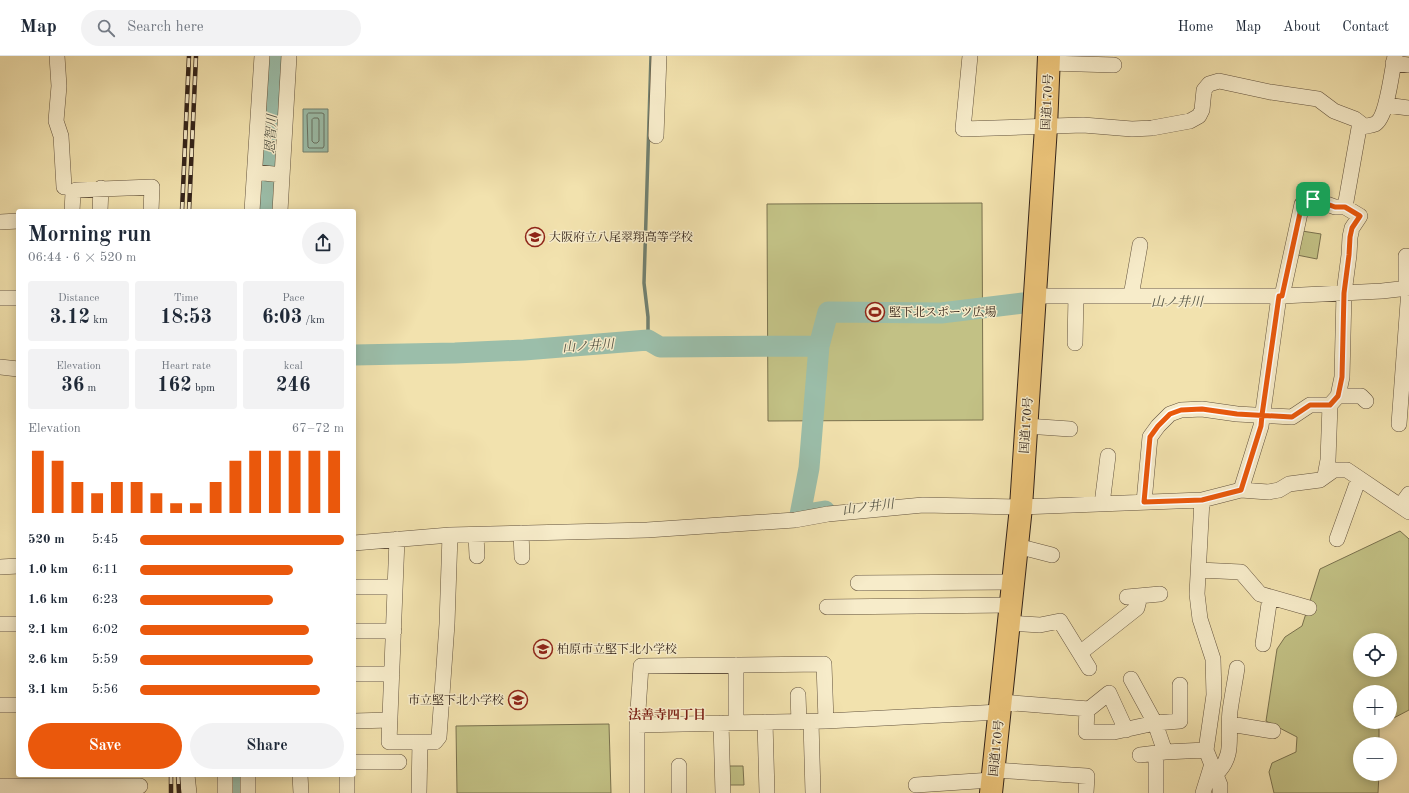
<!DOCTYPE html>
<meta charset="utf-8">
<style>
:root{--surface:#fff;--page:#f2f2f3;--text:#1f2937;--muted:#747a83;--line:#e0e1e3;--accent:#ea580c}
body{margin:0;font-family:"Old Standard TT","Noto Serif JP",serif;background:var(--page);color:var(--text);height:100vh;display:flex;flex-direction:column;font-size:15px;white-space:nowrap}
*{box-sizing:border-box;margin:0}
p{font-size:13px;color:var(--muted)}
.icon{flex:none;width:22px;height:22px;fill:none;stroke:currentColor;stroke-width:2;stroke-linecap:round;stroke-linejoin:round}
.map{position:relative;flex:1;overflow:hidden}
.drawer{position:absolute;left:16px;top:153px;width:340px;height:568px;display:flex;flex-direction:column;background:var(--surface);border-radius:4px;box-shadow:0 2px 10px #0003}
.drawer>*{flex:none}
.fabs{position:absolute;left:1353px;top:577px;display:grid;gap:8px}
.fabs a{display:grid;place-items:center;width:44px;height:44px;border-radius:50%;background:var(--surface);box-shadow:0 2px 10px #0003;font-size:20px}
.pin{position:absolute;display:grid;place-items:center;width:34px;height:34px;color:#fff;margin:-17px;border-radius:8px;box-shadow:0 2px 6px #0006}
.round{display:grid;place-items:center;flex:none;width:42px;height:42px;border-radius:21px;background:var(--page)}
.headline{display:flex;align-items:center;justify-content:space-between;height:68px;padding:0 12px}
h1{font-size:22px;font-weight:600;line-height:30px}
.metrics{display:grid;grid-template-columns:repeat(3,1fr);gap:6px;height:68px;padding:4px 12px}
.metrics div{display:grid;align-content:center;border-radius:4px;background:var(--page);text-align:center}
.metrics b{font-size:20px;font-weight:600}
.metrics small{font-size:11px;font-weight:400}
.metrics p{font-size:11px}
.chart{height:112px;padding:8px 12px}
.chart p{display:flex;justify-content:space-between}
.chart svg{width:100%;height:72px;margin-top:4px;stroke:var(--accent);stroke-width:6}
.action{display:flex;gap:8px;margin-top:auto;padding:8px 12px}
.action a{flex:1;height:46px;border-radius:24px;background:var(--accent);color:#fff;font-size:16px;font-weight:600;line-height:46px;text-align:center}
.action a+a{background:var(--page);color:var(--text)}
ul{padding:0 12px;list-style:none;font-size:13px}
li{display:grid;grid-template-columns:64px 48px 1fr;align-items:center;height:30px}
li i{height:10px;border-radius:5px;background:var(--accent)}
header{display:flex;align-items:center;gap:24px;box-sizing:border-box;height:56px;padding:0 20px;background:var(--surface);border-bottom:1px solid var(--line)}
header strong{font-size:19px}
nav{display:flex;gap:22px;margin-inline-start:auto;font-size:14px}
.search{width:280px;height:36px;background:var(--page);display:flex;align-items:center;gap:10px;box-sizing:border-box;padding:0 14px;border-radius:22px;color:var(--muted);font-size:15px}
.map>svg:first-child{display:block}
.green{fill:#c2c185;stroke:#7a724f;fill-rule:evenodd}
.water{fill:#9bbeaa;stroke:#718070}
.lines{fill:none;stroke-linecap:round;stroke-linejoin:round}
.shore{stroke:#677062;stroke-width:1}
.stream{stroke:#718070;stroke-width:3.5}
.river{stroke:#9bbeaa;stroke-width:21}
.minor-casing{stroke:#63533e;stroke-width:16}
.highway-casing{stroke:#332319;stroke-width:24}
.minor{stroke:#f7ecca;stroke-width:15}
.highway{stroke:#e9c177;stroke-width:22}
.rail-casing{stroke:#332319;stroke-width:4.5}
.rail{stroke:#f7ecca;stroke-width:3;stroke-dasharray:9;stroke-linecap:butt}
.route-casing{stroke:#fff;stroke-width:8}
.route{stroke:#ea580c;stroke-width:5}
.labels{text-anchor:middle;stroke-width:3;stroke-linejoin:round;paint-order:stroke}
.street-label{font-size:12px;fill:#332319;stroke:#f7ecca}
.poi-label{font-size:12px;fill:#332319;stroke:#f7ecca;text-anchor:start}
.water-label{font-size:13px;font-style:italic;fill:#525244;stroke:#f7ecca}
.neighbourhood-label{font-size:13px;font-weight:bold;fill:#7a1f14;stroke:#f7ecca}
</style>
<header>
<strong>Map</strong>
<div class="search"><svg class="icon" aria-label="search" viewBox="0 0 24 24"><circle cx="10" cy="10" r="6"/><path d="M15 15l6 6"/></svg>Search here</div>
<nav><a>Home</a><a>Map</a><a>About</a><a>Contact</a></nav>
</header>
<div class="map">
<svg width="1409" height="737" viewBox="0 0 1409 737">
<rect width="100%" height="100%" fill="#f2e2ae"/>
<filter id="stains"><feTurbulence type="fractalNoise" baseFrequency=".005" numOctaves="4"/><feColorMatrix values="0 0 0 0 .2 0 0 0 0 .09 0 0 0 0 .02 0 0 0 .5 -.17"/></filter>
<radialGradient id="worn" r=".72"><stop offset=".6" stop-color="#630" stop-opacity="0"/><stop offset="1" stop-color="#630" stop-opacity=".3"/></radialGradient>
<!-- green -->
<path class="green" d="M982,147L983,364L768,365L767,148Z
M1302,175L1321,178L1317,203L1297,199Z
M1400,475L1409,483V654L1390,664V636H1360V666H1387L1379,670V688H1360V718H1379L1378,737H1274L1269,716L1272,707L1296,696L1297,681L1266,665L1277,593L1285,581L1302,570L1320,513ZM1360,584H1390V614H1360Z
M609,668L611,737H457L456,670Z
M728,710H743L744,729H728Z"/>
<!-- water -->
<path class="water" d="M303,53H328V96H303Z"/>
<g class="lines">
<!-- shore -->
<path class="shore" d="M309,57H322L324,58V90L323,92H309L308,91L307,59Z
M314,62H318L319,64V85L317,87H314L312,85V64Z"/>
<!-- stream -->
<path class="stream" d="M648,284V261L644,227L651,0"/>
<!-- river -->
<path class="river" d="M265,155L275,0
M354,299L455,297L524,294L648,284L660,291L819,290
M825,455L800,459L809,412L819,290L828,256L941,257L1023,247
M238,719V737"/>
<!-- minor casing -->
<g class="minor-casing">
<path id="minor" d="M57,0L59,30L56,65L61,80L64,131
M970,0L963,73L1083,69L1132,73L1152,72L1190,65L1199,60L1202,54L1204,34L1209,28L1219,25L1270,36L1318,43L1334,55L1355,63L1364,70
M1048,7L1114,9
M1393,7L1409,9
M1386,49L1409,52
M656,80L659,0
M255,116L282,119
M72,155L73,137L76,134L152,131L151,155
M100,155L101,132
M252,155L262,0
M280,155L289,0
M0,166L18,165
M1406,233V200
M1034,240H1282L1382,235L1409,232
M1131,240L1140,189
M1282,240L1302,148L1313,143L1335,151H1345L1359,72C1364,70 1370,70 1375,68C1387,62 1392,14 1395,0
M0,242H18
M1075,287L1076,240
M0,311L18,313
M1338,340H1361L1366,345
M1399,368L1409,233
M1026,370L1070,373
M1325,420L1328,404L1330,349
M1241,434L1261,370L1279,240
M1202,444L1197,538L1200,563L1213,603L1214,639L1206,694L1220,729V737
M1144,446L1150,381L1158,370L1170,358L1181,354L1202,353L1237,358L1292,361L1310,349H1330L1338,340L1342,321L1344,237L1349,199L1350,181L1352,172L1360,160L1345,151
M1102,448L1108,400
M1401,449L1409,438
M521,477L522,501
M476,479L477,500
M397,483L389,686H420
M1337,483L1359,422
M354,487L450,479L647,474L795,464L828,458L923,449L1021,451L1202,444L1241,434L1268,436L1279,434L1289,428L1320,424L1334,414H1347L1409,456
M1017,490L1052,499
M0,511L18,510
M1199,514L1241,516L1260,538L1309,552
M858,527L1013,526
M354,531H395
M1127,541L1160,538
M827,551L1010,549
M1008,567L1040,569L1060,565L1089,612
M0,568H18
M354,575H394
M1263,588L1270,541
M1080,597L1137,552L1140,540
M736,609V667
M354,618H392
M1131,623L1155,667L1165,696
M798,639L799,666
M1001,646L1089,653L1109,637L1126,674
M0,649H18
M1087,653L1086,676H1114L1155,667L1180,665V629
M354,665L390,664
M826,665L1000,656
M765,666L767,737
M811,666L813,737
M721,667L723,737
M1230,668L1273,675
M1156,697V737
M1140,699L1165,696L1206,694
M354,706H399
M679,710V737
M993,714L1087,720L1086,737
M1216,718C1236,699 1227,679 1230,655C1232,640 1235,626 1237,612
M187,719L189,737
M225,719V737
M248,719V737
M300,719L301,737
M347,719V737
M916,729L992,724
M0,730H140
M419,737L420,686H435L439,681L447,568L450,479
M637,737V669L826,665L824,608L641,610L637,669
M1203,737L1212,708"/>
</g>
<!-- highway casing -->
<g class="highway-casing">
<path id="highway" d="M991,737L1021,451L1046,71L1049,0"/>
</g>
<!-- minor -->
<use href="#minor" class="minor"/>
<!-- highway -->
<use href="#highway" class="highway"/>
<!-- rail casing -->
<g class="rail-casing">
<path id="rail" d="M182,155L189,0
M189,155L196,0
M171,719V737
M178,719L179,737"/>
</g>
<!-- rail -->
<use href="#rail" class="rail"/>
</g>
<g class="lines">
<!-- route casing -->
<g class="route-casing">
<path id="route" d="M1313,143L1302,148L1282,240H1279L1262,359L1261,370L1241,434L1202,444L1144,446L1150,381L1158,370L1170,358L1181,354L1202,353L1237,358L1292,361L1310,349H1330L1338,340L1342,321L1344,237L1349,199L1350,181L1352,172L1360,160L1345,151H1335L1313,143"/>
</g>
<!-- route -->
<use href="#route" class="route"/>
</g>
<!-- icons -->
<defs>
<g id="school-ring" transform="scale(1)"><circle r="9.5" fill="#f7ecca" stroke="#8f2418" stroke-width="1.5"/><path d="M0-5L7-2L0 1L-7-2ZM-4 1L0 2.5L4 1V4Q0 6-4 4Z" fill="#8f2418"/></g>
<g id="stadium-ring" transform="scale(1)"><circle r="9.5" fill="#f7ecca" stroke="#8f2418" stroke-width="1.5"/><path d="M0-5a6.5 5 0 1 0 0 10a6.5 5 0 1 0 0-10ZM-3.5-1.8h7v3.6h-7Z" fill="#8f2418"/></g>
</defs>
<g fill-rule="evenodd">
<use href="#school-ring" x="535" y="181"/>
<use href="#stadium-ring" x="875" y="256"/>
<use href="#school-ring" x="543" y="593"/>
<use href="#school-ring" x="518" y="644"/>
</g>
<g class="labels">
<!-- street labels -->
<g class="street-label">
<text transform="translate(1047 46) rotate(-87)" y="4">国道170号</text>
<text transform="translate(1026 369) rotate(-86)" y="4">国道170号</text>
<text transform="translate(996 692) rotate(-84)" y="4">国道170号</text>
</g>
<!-- poi labels -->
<g class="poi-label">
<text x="549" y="185">大阪府立八尾翠翔高等学校</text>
<text x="889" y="260">堅下北スポーツ広場</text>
<text x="557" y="597">柏原市立堅下北小学校</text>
<text x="504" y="648" text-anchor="end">市立堅下北小学校</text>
</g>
<!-- water labels -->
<g class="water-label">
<text transform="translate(270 78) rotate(-86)" y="5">恩智川</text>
<text x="1177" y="250">山ノ井川</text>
<text transform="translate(588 289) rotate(-4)" y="5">山ノ井川</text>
<text transform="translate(868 450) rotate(-7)" y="5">山ノ井川</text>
</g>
<!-- neighbourhood labels -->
<g class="neighbourhood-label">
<text x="667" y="663">法善寺四丁目</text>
</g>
</g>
<rect width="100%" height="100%" filter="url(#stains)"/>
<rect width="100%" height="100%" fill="url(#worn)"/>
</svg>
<div class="fabs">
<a><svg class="icon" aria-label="locate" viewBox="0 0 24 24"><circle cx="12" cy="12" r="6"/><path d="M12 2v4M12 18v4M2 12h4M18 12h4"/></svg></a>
<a>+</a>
<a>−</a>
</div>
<div class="pin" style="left:1313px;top:143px;background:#1e9e55"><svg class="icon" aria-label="arrive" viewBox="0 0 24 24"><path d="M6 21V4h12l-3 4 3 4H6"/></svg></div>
<section class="drawer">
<div class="headline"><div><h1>Morning run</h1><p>06:44 · 6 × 520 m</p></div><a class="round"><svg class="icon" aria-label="share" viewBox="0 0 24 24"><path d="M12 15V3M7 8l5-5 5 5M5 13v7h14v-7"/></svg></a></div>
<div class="metrics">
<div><p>Distance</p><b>3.12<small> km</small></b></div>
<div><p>Time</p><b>18:53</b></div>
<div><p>Pace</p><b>6:03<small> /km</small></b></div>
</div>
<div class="metrics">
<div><p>Elevation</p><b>36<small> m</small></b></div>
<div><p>Heart rate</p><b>162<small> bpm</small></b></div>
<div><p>kcal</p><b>246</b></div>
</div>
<div class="chart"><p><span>Elevation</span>67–72 m</p>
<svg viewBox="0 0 160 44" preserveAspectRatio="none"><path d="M5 44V6M15 44V12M25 44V25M35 44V32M45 44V25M55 44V25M65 44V32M75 44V38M85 44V38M95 44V25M105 44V12M115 44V6M125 44V6M135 44V6M145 44V6M155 44V6"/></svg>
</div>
<ul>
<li><b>520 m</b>5:45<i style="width:100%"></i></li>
<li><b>1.0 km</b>6:11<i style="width:75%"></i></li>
<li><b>1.6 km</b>6:23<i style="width:65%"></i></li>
<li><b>2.1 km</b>6:02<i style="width:83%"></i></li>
<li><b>2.6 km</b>5:59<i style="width:85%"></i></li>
<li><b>3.1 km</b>5:56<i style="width:88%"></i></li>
</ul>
<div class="action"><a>Save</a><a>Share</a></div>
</section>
</div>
